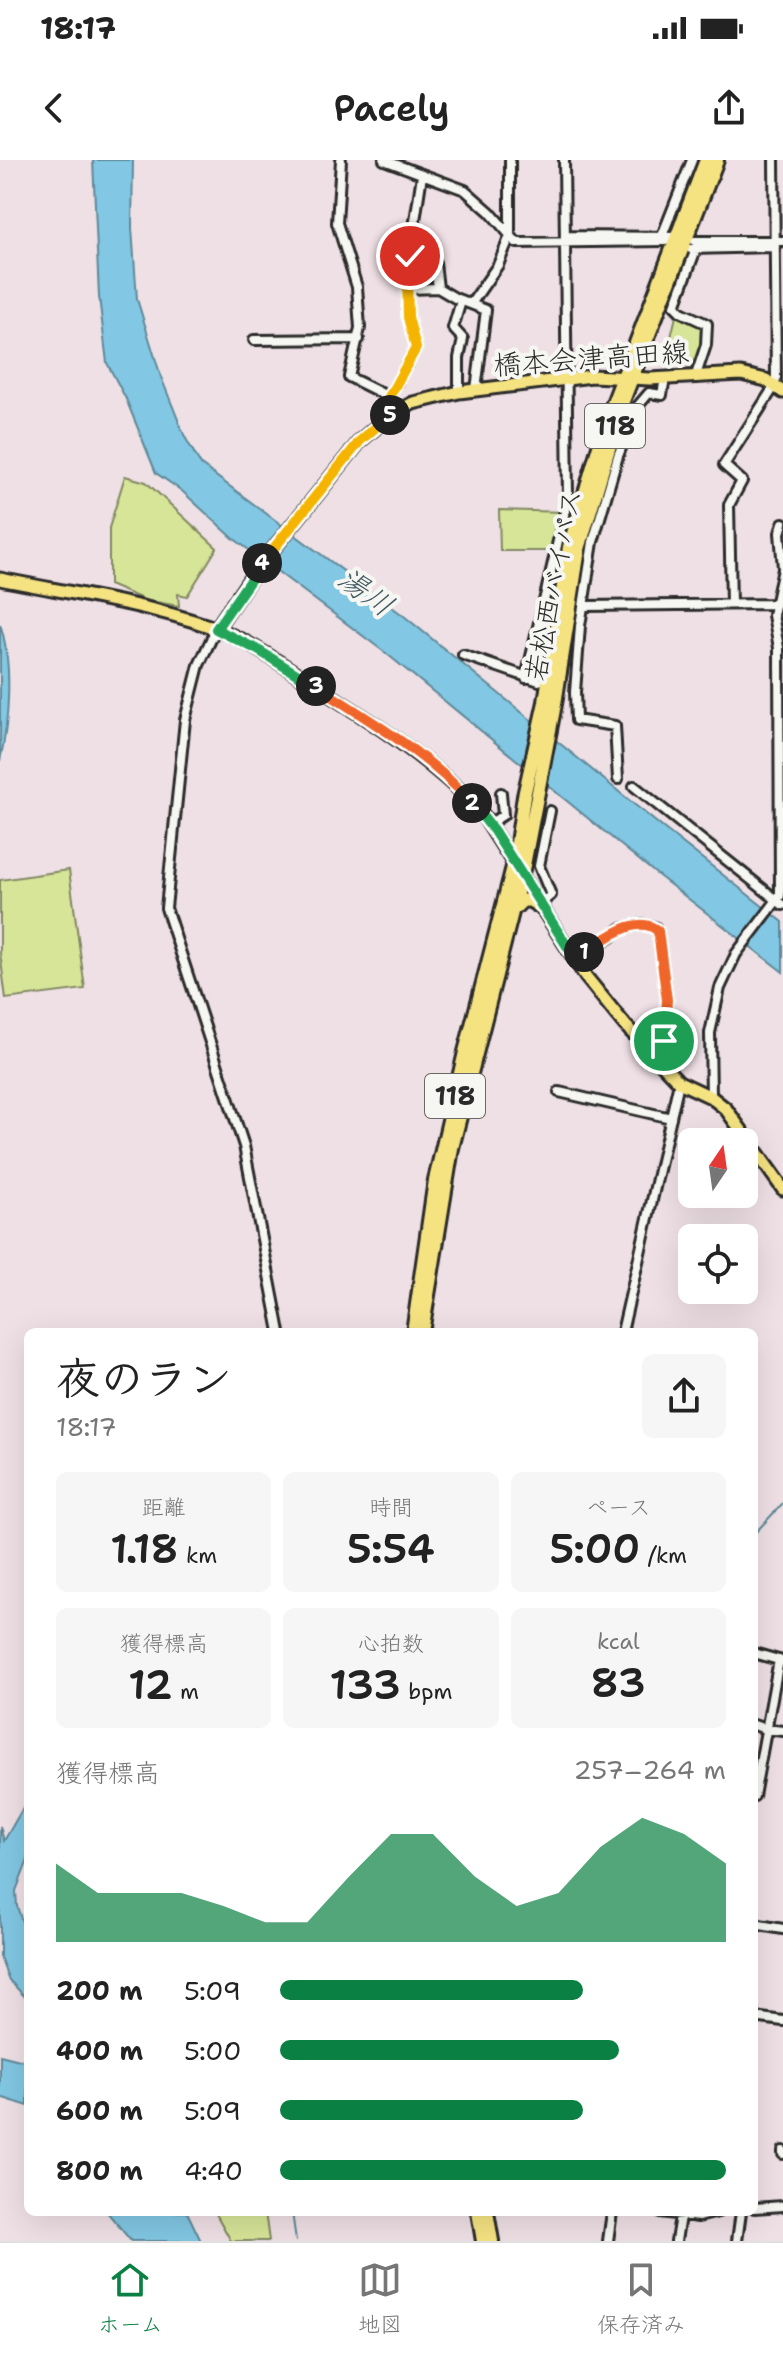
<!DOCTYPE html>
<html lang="ja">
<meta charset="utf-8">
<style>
:root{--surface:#fff;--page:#f6f6f6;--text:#222;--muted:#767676;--line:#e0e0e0;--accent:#0b8043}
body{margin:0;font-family:"Shantell Sans","Klee One",sans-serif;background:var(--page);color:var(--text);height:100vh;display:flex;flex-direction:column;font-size:30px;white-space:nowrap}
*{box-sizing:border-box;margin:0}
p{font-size:26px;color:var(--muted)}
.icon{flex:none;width:44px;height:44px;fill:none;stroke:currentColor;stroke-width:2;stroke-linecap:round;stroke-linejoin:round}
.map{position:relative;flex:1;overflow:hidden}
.panel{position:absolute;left:24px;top:1168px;width:734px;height:888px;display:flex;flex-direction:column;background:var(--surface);border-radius:12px;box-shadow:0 8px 32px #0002}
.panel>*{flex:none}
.needle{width:52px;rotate:13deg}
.buttons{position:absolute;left:678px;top:968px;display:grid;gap:16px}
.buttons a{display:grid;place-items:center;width:80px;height:80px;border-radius:12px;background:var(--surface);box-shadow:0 8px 32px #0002;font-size:40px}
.pin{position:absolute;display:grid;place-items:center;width:68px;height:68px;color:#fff;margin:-34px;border:4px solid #fff;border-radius:50%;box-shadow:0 2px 8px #0007}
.km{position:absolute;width:40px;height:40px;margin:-20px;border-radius:50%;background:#222;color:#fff;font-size:22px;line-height:40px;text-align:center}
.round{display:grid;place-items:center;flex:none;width:84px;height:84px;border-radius:12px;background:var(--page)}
.overview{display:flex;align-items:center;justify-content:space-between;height:136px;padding:0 32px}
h1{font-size:44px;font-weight:600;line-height:60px}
.stats{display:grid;grid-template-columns:repeat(3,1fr);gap:12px;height:136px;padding:8px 32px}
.stats div{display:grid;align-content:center;border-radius:12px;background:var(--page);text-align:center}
.stats b{font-size:40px;font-weight:600}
.stats small{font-size:22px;font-weight:400}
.stats p{font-size:22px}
.chart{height:224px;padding:16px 32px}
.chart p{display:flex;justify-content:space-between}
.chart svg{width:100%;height:144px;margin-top:8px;fill:var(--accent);opacity:.7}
ul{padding:0 32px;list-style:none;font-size:26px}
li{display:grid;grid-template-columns:128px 96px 1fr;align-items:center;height:60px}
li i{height:20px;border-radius:10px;background:var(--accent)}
.status{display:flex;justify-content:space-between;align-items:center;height:56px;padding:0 40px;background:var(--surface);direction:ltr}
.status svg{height:22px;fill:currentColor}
header{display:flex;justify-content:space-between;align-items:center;height:104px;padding:0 32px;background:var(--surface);font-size:36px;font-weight:600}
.menu{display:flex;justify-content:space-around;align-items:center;height:112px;border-top:2px solid var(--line);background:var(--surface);font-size:22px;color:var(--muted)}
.menu a{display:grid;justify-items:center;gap:4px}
.menu .selected{color:var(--accent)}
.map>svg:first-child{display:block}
.green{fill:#d7e598;stroke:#818862;stroke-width:2}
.water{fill:#82c7e3;stroke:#5f8999;stroke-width:2}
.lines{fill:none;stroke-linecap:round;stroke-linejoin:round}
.stream{stroke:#5f8999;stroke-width:2}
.minor-casing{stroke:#2b2b2b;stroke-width:14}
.major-casing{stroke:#2b2b2b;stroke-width:17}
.highway-casing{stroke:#2b2b2b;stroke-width:18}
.minor{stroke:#f6f6f2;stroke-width:8}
.major{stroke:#f5e382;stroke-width:11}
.highway{stroke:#f5e382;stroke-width:12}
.split-1-casing{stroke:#fff;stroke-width:16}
.split-2-casing{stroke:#fff;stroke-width:16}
.split-3-casing{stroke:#fff;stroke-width:16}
.split-4-casing{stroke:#fff;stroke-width:16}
.split-5-casing{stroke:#fff;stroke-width:16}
.split-6-casing{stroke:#fff;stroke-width:16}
.split-1{stroke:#f0652b;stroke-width:10}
.split-2{stroke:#22a559;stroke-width:10}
.split-3{stroke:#f0652b;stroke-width:10}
.split-4{stroke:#22a559;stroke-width:10}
.split-5{stroke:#f5b400;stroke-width:10}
.split-6{stroke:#f5b400;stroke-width:10}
.labels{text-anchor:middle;stroke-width:8;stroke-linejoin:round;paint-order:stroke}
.shield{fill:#f6f6f2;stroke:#686867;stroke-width:2}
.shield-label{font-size:26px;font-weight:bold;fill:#2b2b2b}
.street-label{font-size:28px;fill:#2b2b2b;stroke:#f6f6f2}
.water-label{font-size:30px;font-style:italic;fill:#455a62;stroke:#f6f6f2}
</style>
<div class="status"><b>18:17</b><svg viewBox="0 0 49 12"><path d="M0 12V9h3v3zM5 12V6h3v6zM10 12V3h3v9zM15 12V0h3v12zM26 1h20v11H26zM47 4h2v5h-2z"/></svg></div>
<header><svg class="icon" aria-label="back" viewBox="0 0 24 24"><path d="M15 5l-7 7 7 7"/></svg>Pacely<svg class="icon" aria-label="share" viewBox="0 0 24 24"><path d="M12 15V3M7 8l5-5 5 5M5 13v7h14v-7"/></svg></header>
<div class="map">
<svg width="783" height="2081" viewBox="0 0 783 2081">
<rect width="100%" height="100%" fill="#efe0e5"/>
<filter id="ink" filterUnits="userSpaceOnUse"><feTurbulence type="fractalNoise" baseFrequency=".0125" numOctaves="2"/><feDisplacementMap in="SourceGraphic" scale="16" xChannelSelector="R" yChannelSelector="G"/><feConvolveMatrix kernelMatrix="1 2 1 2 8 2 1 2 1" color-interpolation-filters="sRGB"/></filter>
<g filter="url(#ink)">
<!-- green -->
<path class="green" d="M677,152L704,162L702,193L693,206L665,202Z
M125,316L146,322L217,388L187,436L178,434L179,446L145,440L109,425V368Z
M499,350L563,352L551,391H500Z
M69,710L85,829L6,839L0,793V720Z
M215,2052H265L269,2081H231Z"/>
<!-- water -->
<path class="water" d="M93,0H133L132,68L137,139L161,217L185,277L201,305L404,456L662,667L783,762V812L655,713L387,494L233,378L182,331L156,313L126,239L107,203L99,137Z
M0,464C13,502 9,562 0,601Z
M28,1639V1700L16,1731L17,1746L28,1781V1840L9,1820L0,1797V1666L4,1681Z
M0,1895L28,1902V1946L0,1937Z
M107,2052H187L201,2081H131Z"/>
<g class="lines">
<!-- stream -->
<path class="stream" d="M754,1374L783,1343
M292,2052L296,2081"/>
<!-- minor casing -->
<g class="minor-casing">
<path id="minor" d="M341,0L337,63L357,127L360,168L349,217L389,237L398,251
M384,0L465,30L490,52L517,83L665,81
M565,76L676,77
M662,76L692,0
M695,81H783
M691,89L775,87
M696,89L675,146L681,152L707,164L706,185L696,215
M410,96L435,103L438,128
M407,129L438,128L455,138L486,150L476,230
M471,144L498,105L510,76V0
M254,180L359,179
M459,232V198L463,179L453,168L461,141
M389,237L416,188L408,157L407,113L422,15
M783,363L780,373L783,408
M731,444L729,345L742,321L724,305L772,230L776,219L774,0
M583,446L775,444
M216,469L199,505L185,560L166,748L244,986L280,1172
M463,495L539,521
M526,518L568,338L564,0
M618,619L615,566L576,560L575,532L580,466L593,382L618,296L637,247L649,233L662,235L665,218
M634,626L783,745
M489,664L503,655L501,633
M540,744L551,735L539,706L550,651
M574,797L611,777L620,769L642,764L655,767L658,771L667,840V866L658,901
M559,932L671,958
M711,937L710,873L720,828L736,794L780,736L779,488L773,455L783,409
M622,1172L679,922
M754,1493L782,1501
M754,1565L765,1569L783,1571
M754,1636L779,1500
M754,1764L783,1769
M754,1857L783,1861
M783,1991V1994
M754,2048L783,2046
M660,2052L698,2057L718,2052
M608,2081L612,2052
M676,2081L680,2056
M737,2081L741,2052"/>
</g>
<!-- major casing -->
<g class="major-casing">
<path id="major" d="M0,419C69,433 142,443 209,466C246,479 278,502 311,523C371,561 432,599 481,652L586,817L625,865L679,922L711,937L726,949L783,1029
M216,469L254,413L360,281L389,256L413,243L459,232L592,216L650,219L741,214L766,220L783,232"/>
</g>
<!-- highway casing -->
<g class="highway-casing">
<path id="highway" d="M515,748L522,741L529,740L542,748
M413,1172L435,1020L465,892L514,703L524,636L545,542L569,387L607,259L706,0
M422,1172L452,988L524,705L555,544L579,389L623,241L717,0
M478,2052L483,2081
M487,2052L492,2081"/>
</g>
<!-- minor -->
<use href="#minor" class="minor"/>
<!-- major -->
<use href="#major" class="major"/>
<!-- highway -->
<use href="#highway" class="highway"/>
</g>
</g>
<g class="lines" filter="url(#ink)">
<!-- split-1 casing -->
<g class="split-1-casing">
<path id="split-1" d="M584,792C604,781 637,752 658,771L667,840L664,881"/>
</g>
<!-- split-2 casing -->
<g class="split-2-casing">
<path id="split-2" d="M472,643L494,671L574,797L584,792"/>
</g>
<!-- split-3 casing -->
<g class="split-3-casing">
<path id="split-3" d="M316,526C370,560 429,595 472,643"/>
</g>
<!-- split-4 casing -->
<g class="split-4-casing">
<path id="split-4" d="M262,403L216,469L258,490L316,526"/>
</g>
<!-- split-5 casing -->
<g class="split-5-casing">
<path id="split-5" d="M262,403L360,281L390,255"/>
</g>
<!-- split-6 casing -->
<g class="split-6-casing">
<path id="split-6" d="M390,255L398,251L389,237L416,188L408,157L407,113L410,96"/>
</g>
<!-- split-1 -->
<use href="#split-1" class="split-1"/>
<!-- split-2 -->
<use href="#split-2" class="split-2"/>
<!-- split-3 -->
<use href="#split-3" class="split-3"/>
<!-- split-4 -->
<use href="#split-4" class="split-4"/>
<!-- split-5 -->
<use href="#split-5" class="split-5"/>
<!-- split-6 -->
<use href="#split-6" class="split-6"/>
</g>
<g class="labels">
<!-- shield labels -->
<g class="shield">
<rect x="585" y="244" width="60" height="44" rx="6"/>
<rect x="425" y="914" width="60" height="44" rx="6"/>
</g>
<g class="shield-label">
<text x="615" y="275">118</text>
<text x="455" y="945">118</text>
</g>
<!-- street labels -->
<g class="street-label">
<text transform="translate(591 198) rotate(-4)" y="10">橋本会津高田線</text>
<text transform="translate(553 425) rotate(-79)" y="10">若松西バイパス</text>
</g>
<!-- water labels -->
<g class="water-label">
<text transform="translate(366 432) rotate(36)" y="10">湯川</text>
</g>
</g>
</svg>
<div class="buttons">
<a><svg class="needle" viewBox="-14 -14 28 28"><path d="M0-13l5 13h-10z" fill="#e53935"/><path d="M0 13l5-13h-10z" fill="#767676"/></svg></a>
<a><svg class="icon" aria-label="locate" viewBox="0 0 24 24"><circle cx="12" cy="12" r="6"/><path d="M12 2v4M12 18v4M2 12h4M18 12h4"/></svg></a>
</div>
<div class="pin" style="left:664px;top:881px;background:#1e9e55"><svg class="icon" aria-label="arrive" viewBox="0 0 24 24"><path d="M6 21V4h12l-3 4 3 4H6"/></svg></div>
<div class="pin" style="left:410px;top:96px;background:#d93025"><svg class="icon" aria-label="check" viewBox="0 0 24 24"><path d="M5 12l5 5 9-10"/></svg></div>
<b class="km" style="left:584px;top:792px">1</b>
<b class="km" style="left:472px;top:643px">2</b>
<b class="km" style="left:316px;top:526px">3</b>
<b class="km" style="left:262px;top:403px">4</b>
<b class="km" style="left:390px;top:255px">5</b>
<section class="panel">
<div class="overview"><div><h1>夜のラン</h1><p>18:17</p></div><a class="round"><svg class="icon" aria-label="share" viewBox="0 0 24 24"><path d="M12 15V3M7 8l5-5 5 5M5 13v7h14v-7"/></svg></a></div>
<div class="stats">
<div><p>距離</p><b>1.18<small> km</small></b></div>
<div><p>時間</p><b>5:54</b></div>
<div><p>ペース</p><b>5:00<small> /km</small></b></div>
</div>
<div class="stats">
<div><p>獲得標高</p><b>12<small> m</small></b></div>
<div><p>心拍数</p><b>133<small> bpm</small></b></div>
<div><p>kcal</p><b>83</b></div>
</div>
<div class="chart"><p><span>獲得標高</span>257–264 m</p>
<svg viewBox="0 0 160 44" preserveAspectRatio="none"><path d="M0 44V20L10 29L20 29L30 29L40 33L50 38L60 38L70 24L80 11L90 11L100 24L110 33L120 29L130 15L140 6L150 11L160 20V44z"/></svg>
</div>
<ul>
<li><b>200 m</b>5:09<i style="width:68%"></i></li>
<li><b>400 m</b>5:00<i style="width:76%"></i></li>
<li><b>600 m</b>5:09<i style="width:68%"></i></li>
<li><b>800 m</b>4:40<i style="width:100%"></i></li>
</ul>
</section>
</div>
<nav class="menu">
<a class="selected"><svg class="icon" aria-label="home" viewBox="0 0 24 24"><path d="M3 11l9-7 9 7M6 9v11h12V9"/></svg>ホーム</a>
<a><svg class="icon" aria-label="map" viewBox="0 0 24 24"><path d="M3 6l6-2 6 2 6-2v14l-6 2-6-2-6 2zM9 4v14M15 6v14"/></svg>地図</a>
<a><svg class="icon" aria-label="saved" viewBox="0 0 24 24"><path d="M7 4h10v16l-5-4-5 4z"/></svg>保存済み</a>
</nav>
